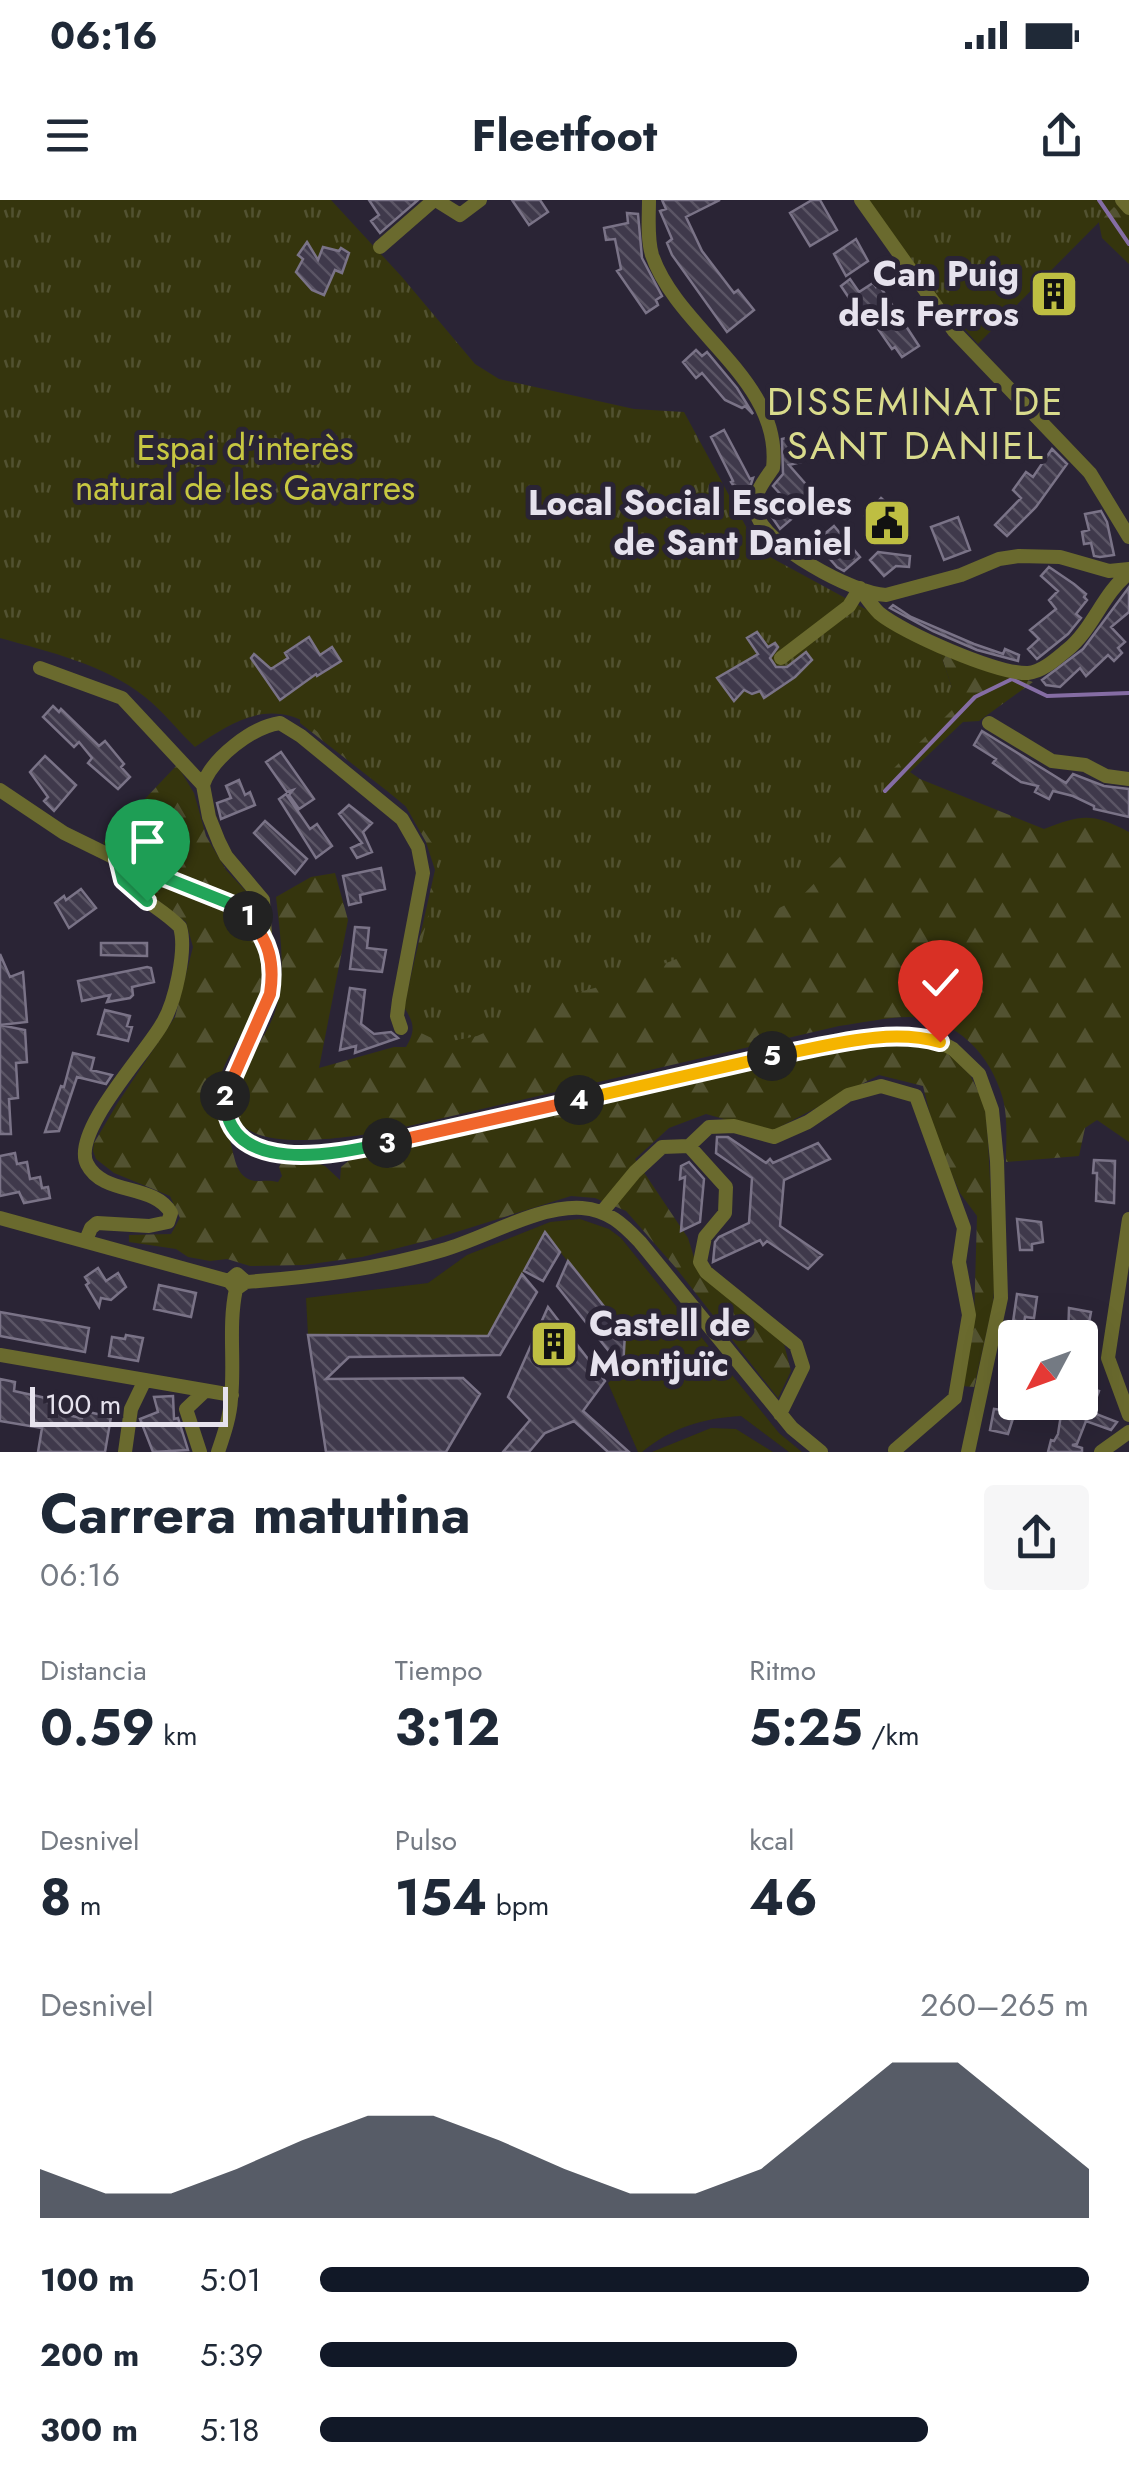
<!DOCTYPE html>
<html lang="es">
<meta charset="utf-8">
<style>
:root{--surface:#fff;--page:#f6f6f7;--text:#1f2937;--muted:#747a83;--accent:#111827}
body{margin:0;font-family:Jost,sans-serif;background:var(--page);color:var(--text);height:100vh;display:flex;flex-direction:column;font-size:38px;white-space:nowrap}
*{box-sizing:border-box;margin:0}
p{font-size:32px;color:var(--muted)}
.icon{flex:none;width:55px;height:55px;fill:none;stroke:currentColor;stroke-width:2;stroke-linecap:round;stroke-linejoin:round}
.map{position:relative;height:1252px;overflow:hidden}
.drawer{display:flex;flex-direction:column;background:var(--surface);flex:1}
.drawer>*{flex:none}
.needle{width:65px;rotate:229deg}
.controls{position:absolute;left:998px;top:1120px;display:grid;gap:20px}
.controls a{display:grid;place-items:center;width:100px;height:100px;border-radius:10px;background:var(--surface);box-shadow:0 10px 40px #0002;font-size:50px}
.scale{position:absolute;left:30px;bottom:25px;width:198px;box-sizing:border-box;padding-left:10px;border:5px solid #e6e2ed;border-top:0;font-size:28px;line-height:35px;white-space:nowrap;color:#e6e2ed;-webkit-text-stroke:8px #2a2435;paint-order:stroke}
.pin{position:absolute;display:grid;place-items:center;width:85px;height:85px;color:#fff;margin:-102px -42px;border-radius:50% 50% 50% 0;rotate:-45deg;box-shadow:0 0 10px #0007}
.pin .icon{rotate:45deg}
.km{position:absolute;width:50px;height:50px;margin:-25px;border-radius:50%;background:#222;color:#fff;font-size:28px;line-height:50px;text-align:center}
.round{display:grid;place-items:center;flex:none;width:105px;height:105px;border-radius:10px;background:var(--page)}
.summary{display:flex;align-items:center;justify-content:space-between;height:170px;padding:0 40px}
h1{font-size:55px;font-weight:700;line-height:75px}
.metrics{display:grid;grid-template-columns:repeat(3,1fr);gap:15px;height:170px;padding:10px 40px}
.metrics div{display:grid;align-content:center}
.metrics b{font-size:50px;font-weight:700}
.metrics small{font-size:28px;font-weight:400}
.metrics p{font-size:28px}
.chart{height:280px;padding:20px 40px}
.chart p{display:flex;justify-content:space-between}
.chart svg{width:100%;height:180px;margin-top:10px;fill:var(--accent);opacity:.7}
ul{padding:0 40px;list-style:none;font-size:32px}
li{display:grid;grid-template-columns:160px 120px 1fr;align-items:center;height:75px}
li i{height:25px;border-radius:12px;background:var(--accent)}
.status{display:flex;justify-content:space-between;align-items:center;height:70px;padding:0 50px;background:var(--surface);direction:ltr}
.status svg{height:28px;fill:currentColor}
header{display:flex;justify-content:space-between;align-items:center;height:130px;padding:0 40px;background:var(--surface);font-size:45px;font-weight:700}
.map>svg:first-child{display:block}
.grass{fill:#35350d}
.forest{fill:url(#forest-firs)}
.park{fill:url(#park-tufts)}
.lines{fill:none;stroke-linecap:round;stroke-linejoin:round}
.stream{stroke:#856da4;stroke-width:4}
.building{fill:url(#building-back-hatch);stroke:#7a7387;stroke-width:2.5}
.minor{stroke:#6a6a2e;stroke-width:14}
.split-1-casing{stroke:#fff;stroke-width:20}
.split-2-casing{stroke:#fff;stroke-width:20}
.split-3-casing{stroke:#fff;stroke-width:20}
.split-4-casing{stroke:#fff;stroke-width:20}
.split-5-casing{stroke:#fff;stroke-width:20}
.split-6-casing{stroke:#fff;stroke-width:20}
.split-1{stroke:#22a559;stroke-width:12}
.split-2{stroke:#f0652b;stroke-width:12}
.split-3{stroke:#22a559;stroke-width:12}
.split-4{stroke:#f0652b;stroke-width:12}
.split-5{stroke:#f5b400;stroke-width:12}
.split-6{stroke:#f5b400;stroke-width:12}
.labels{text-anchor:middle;stroke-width:10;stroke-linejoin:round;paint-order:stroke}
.poi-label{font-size:35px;font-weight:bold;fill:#e6e2ed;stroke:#2a2435;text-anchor:end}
.park-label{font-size:35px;fill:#c7c741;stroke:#2a2435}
.neighbourhood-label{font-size:38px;letter-spacing:2.5px;fill:#d9db8c;stroke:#2a2435}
</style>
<div class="status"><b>06:16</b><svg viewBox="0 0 49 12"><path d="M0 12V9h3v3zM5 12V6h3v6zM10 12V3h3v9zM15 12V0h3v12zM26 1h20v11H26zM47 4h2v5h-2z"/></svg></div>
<header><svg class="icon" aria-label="menu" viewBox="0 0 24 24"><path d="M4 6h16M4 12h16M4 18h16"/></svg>Fleetfoot<svg class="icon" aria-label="share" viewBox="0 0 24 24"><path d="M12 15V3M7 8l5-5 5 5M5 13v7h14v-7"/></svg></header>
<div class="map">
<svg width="1129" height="1252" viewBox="0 0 1129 1252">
<defs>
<pattern id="forest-firs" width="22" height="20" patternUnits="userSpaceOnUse" patternTransform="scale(2.5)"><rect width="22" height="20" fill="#35350d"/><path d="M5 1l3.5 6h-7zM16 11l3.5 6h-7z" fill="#525231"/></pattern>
<pattern id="park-tufts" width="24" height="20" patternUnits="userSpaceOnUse" patternTransform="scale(2.5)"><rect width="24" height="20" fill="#35350d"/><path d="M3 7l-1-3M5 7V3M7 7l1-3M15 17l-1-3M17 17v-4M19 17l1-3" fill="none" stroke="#525231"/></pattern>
<pattern id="building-back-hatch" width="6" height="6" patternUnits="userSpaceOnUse" patternTransform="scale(2.5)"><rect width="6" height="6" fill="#3f394b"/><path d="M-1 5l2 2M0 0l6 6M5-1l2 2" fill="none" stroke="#5b5565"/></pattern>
</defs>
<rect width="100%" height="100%" fill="#2a2435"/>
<!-- grass -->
<path class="grass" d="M580,1019L609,1029L621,1038L779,1233L802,1252H789L741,1216C703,1218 671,1228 642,1252H638L608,1183L623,1169L625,1133L545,1033L488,1137L308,1135L306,1098L428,1083L467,1055L550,1022Z
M711,1228L736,1229L773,1252H652Z"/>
<!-- forest -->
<path class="forest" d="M1086,0H1129V64L1102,38L1098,18Z
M939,449L1033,482L979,521L963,522L910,572L920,579L1044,629C1082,614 1093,613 1129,632V942L1097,920L1085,928L1079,956L1006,962C1006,942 1008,918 1003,899C991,855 957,818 909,817C887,817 862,823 839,826L383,932C343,937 205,964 239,880C249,855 271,831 277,805C286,769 280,733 276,697L311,677L335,673L348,720L319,868L394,847H406C416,830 414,823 404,807L435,670L426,642L405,605L300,523V510L952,488Z
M177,565L194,593L206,636L226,670L256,702L250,709C206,677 146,676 103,643Z
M146,678C190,692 248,709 262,758C266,773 266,790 260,804C246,832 219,862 217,894C215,912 222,923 229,938C235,954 234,978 255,981C264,981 270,980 278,982L282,976L279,967L282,961L314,962L325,966L340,980L341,967L351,959L748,866L883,845L923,844L947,852L970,875L985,905L988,943L995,1075L993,1104L974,1187L961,1186L974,1120L977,1016L960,993L936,938L923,886L879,875L770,932L706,914L669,928L635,959L688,1038L698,1070L784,1144L791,1171L778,1198L676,1068L626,1011L595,998L571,996L434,1039L362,1057L304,1065L250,1066L227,1059L210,1061L188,1057L176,1049L129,1042V1035L171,1034L180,1018L170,996L114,973L96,959L93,951L94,943L117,904L175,817L193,747L186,722L136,683L137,679Z"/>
<!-- park -->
<path class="park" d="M0,0H331L402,77L475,164L499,179L634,209L684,212L750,334L770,357L939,449L952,488V510L894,568L860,636L801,697L691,753L622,781L571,794L477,836L442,843L421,833L407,805L438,674L434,646L410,610L307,523C266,500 230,523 195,547C178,531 163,511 145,497C104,464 49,452 0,438Z
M869,0H1129V21L1114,7L978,144L934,95Z"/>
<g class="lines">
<!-- stream -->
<path class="stream" d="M1099,0L1129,44
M885,591L975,497L1012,479L1047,496L1129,493"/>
</g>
<!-- building -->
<path class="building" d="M369,0H418L380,33L371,21L379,15Z
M512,0H540L548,12L529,25Z
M662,0H720L686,17L702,51L734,93L738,90L754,110L727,132L672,55L667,43L672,39L660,11L666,9Z
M812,0H820L837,30L810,46L790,13Z
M627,13L638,14L642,58L662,96L656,100L658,105L646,113L617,71L621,69L615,39L606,40L604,28L628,23Z
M856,39L868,61L846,76L834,54Z
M307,42L318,60L323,47L339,51L341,48L349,53L342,73L335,70L324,95L312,90L296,72L303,59L298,55Z
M1053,76L1073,96L1056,112L1036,93Z
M850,79L859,92L873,83L876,87L879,85L919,146L902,157L895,147L892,149L865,110L859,113L841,86Z
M696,150L702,156L707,152L737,188L753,214L745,206L742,208L725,200L702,173L696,178L683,162Z
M724,230L750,279L753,278L745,303L731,282L733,281L711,237Z
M795,236L801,262L789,265L817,297L780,329L767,310L782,296L773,286L783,274L782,239Z
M1052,249L1067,264L1036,307L1007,336L995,325L1021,298L1013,290L1026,272L1033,277Z
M881,298L905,320L900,325L908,335L897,344L865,316Z
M1101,311L1107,322L1114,355L1100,357L1094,356L1091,343L1084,344L1082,332L1089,330L1085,314Z
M958,317L970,350L944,360L931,327Z
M834,326L860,357L844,371L837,367L815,342Z
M878,352L910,356L909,367L896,366L884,376L870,360Z
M1049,367L1074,384L1086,394L1084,397L1087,400L1076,414L1081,418L1068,434L1037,459L1028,449L1039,439L1030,430L1056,409L1049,400L1058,391L1041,376Z
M1129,387V412L1111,427L1125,442L1118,448L1122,453L1114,461L1108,455L1086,476L1080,468L1060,487L1046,485L1042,480L1083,449Z
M893,405L911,417L974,444L1003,454L1005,449L1019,455L1018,461L977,450L933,431L890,408Z
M757,432L768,447L775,443L778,447L770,458L776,467H787L806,452L812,460L795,477L764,498L760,491L752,494L744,490L734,501L717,478L758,454L747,438Z
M309,437L320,455L332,447L341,461L317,476L316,474L280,500L251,458L254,454L271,469L288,458L285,453Z
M53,506L59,512L61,509L99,546L105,541L124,564L121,567L130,577L118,589L88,563L92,558L79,542L74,547L43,517Z
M982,531L1066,583L1073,574L1104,586L1129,589V617L1094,609V606L1073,596L1053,591L1049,599L1035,592L1038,586L1021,582L993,563L996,559L974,545Z
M281,552L314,599L299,609L289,595L293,590L287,592L266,562Z
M45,556L76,585L54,611L44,601L48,597L30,572Z
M239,580L245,595L250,592L255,605L221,619L217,603L231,598L226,586Z
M286,594L310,629L317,624L332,646L316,658L279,599Z
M349,605L372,623L363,632L372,652L357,658L351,648L362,643L339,614Z
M265,621L307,659L295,674L254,633Z
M381,668L385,689L360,695L361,702L349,705L343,676Z
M81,689L96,708L69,728L55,703L64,696L66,700Z
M355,727L369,728L367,748L386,750L382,772L350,769Z
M101,743H147V756L101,755Z
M0,754L10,777L23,772L27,822L0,825Z
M147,767L151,768L154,782L132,787L133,795L130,798L107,802L110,795L82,801L78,781Z
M350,788L365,790L361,824L374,834L391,832L398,838L355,853L356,846L340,850Z
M105,810L130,816L127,826L132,827L128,841L98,834Z
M0,825L25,830L27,862L16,863L18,898L9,899L11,934H0Z
M73,853L94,858L91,870L112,875L106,884L77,877L59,931L45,932L61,886L64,887Z
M717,937H728L766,963L770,959L773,963L818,943L830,959L784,980L780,1026L822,1055L808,1069L767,1041L763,1045L760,1040L713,1062L715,1042L719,1037L749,1023L752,978L716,953Z
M15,953L17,964L27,962L30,979L40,977L42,988L48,987L50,998L24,1003L19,992L0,996V956Z
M1094,960L1115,961L1114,1003L1096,1001L1097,973H1093Z
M689,962L704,979L700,1022L681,1031L685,977L680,979L681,966Z
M1017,1019L1041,1022L1043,1042L1032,1044V1050H1020Z
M545,1032L560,1052L543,1081L524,1071Z
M568,1061L625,1133L623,1169L557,1086Z
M98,1068L106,1081L118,1073L126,1087L111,1100L101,1098L99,1107L86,1085L89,1083L85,1077Z
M522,1074L537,1092L500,1155L349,1157L326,1179L463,1178L480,1194L446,1252H326L308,1135L488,1136Z
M159,1085L196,1093L191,1117L154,1109Z
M1017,1094L1037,1097L1034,1118L1025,1117L1024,1124L1013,1122Z
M548,1107L605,1181L583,1211L629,1252H608L574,1221L545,1233L529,1252H503L530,1220L508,1197Z
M1069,1108L1091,1112L1087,1134L1092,1135L1090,1148L1080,1146V1138H1068Z
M0,1112L89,1128L85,1152L0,1136Z
M126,1135L143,1138L138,1161L109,1156L112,1137L125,1139Z
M1080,1178L1093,1183L1091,1188L1099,1191L1091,1212L1117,1222L1111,1230L1086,1221L1077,1244L1072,1245L1082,1248V1252H1048L1051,1240L1054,1241L1058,1234L1063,1202H1080Z
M0,1179L15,1182L14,1191L55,1200L52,1212L82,1218L84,1211L111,1217L105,1252H38L42,1228L0,1221Z
M173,1196L174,1219L178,1218L188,1250L153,1252L140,1219L158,1212L154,1197Z
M1004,1203L1017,1206L1008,1234L990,1230L994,1209L1002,1210Z"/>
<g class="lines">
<!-- minor -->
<path class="minor" d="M436,0L460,15L480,0
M649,0C649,17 647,38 652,55C678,131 783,180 773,268C764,281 752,295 756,312C763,345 854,394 886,395L961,375L999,359L1019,356L1060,357L1109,371L1129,369
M861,0L954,131L1090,273L1129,337
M1122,0L1129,8
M380,47L434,0
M860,389C866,397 872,406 879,413C903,433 997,474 1028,473C1042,472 1056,459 1067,450C1093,429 1103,393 1129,373
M781,458L849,406L860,388
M40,468L122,498L203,585L209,617L219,642L226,656L263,700L265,737
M989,523L1052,561L1085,565L1106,576L1129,579
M203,585C212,558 252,527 280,523L301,536L402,619L418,647L423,673L399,800L397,816L401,828
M0,590L64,633L117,659L236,706L265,737L272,755L270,794L227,885C208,957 299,958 345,952L743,860L875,838L905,836L940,842L953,849L979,874L992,910L997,961L1001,1098L968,1252
M689,946L709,927L734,926L774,937L808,922L848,895L881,886L916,896L964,1028L959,1062L969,1115L955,1198L895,1250
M602,1012L635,972L662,947L689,946L726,987L725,1013L705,1037L700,1062L706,1072L796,1145L803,1167L780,1214
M0,1018L229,1081
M1129,1019L1108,1158L1129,1215
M86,1040L91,1028L97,1023L149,1026L168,1022L171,1013C154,983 103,996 87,964C71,932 146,853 162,824C175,803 187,750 180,727C157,703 122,694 117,659
M246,1082C312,1077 379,1069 443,1050C485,1038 539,1005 582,1008C608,1010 623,1024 640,1042L792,1228L821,1252
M0,1155L232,1195
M125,1252L131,1209L144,1182
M200,1252L186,1209L204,1192
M218,1252C224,1234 230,1217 231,1199C235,1162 228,1126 236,1089L246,1082L237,1074L229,1081L236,1089
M1101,1252L1129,1232"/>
</g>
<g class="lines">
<!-- split-1 casing -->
<g class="split-1-casing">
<path id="split-1" d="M147,701L123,680L118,659L236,706L248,716"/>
</g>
<!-- split-2 casing -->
<g class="split-2-casing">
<path id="split-2" d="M225,896L270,794C275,762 269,741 248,716"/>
</g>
<!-- split-3 casing -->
<g class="split-3-casing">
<path id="split-3" d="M225,896C224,978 337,954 387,943"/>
</g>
<!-- split-4 casing -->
<g class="split-4-casing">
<path id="split-4" d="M387,943L579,900"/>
</g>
<!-- split-5 casing -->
<g class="split-5-casing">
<path id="split-5" d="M579,900L772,856"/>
</g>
<!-- split-6 casing -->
<g class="split-6-casing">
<path id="split-6" d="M772,856C826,847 886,827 940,842"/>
</g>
<!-- split-1 -->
<use href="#split-1" class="split-1"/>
<!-- split-2 -->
<use href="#split-2" class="split-2"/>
<!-- split-3 -->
<use href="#split-3" class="split-3"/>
<!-- split-4 -->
<use href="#split-4" class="split-4"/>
<!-- split-5 -->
<use href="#split-5" class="split-5"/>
<!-- split-6 -->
<use href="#split-6" class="split-6"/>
</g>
<!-- icons -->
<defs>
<g id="building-square" transform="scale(2.5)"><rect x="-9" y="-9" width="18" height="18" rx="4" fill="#bebe42" stroke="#2a2435"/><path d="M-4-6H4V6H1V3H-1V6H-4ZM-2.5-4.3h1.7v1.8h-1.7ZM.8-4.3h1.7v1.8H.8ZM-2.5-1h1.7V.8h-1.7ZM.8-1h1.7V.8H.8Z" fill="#111"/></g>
<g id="civic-square" transform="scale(2.5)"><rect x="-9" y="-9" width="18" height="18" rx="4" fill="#bebe42" stroke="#2a2435"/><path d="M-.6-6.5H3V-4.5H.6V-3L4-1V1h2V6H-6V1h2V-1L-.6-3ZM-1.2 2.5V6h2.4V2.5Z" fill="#111"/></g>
</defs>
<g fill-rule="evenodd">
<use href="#building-square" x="1054" y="94"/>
<use href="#civic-square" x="887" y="323"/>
<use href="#building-square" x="554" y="1144"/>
</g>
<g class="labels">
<!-- poi labels -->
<g class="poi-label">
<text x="1019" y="86">Can Puig<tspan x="1019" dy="40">dels Ferros</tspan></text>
<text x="852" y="315">Local Social Escoles<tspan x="852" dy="40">de Sant Daniel</tspan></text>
<text x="589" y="1136" text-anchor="start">Castell de<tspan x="589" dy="40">Montjuïc</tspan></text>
</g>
<!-- park labels -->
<g class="park-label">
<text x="245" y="260">Espai d'interès<tspan x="245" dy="40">natural de les Gavarres</tspan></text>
</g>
<!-- neighbourhood labels -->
<g class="neighbourhood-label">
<text x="916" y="215">DISSEMINAT DE<tspan x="916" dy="44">SANT DANIEL</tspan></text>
</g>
</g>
</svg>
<div class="controls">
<a><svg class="needle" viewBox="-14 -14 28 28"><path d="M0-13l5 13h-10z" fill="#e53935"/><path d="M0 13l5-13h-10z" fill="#747a83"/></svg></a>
</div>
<div class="scale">100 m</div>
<div class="pin" style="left:147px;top:701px;background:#1e9e55"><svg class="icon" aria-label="arrive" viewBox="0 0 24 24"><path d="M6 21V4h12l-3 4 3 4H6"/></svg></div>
<div class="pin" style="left:940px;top:842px;background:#d93025"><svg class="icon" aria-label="check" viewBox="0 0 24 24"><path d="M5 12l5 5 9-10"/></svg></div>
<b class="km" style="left:248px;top:716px">1</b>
<b class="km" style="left:225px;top:896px">2</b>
<b class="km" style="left:387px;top:943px">3</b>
<b class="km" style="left:579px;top:900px">4</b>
<b class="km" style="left:772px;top:856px">5</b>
</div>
<section class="drawer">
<div class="summary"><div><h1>Carrera matutina</h1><p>06:16</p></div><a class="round"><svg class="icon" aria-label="share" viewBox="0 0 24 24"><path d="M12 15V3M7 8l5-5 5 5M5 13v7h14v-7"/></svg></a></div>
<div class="metrics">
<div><p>Distancia</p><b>0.59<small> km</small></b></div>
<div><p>Tiempo</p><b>3:12</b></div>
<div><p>Ritmo</p><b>5:25<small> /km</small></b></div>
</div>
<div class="metrics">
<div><p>Desnivel</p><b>8<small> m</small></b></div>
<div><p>Pulso</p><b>154<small> bpm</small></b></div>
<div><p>kcal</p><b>46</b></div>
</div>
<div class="chart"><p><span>Desnivel</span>260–265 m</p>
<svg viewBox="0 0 160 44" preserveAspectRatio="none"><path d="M0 44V32L10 38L20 38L30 32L40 25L50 19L60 19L70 25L80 32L90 38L100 38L110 32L120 19L130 6L140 6L150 19L160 32V44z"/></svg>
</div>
<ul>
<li><b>100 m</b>5:01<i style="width:100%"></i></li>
<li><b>200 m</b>5:39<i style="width:62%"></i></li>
<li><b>300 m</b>5:18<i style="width:79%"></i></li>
</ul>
</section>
